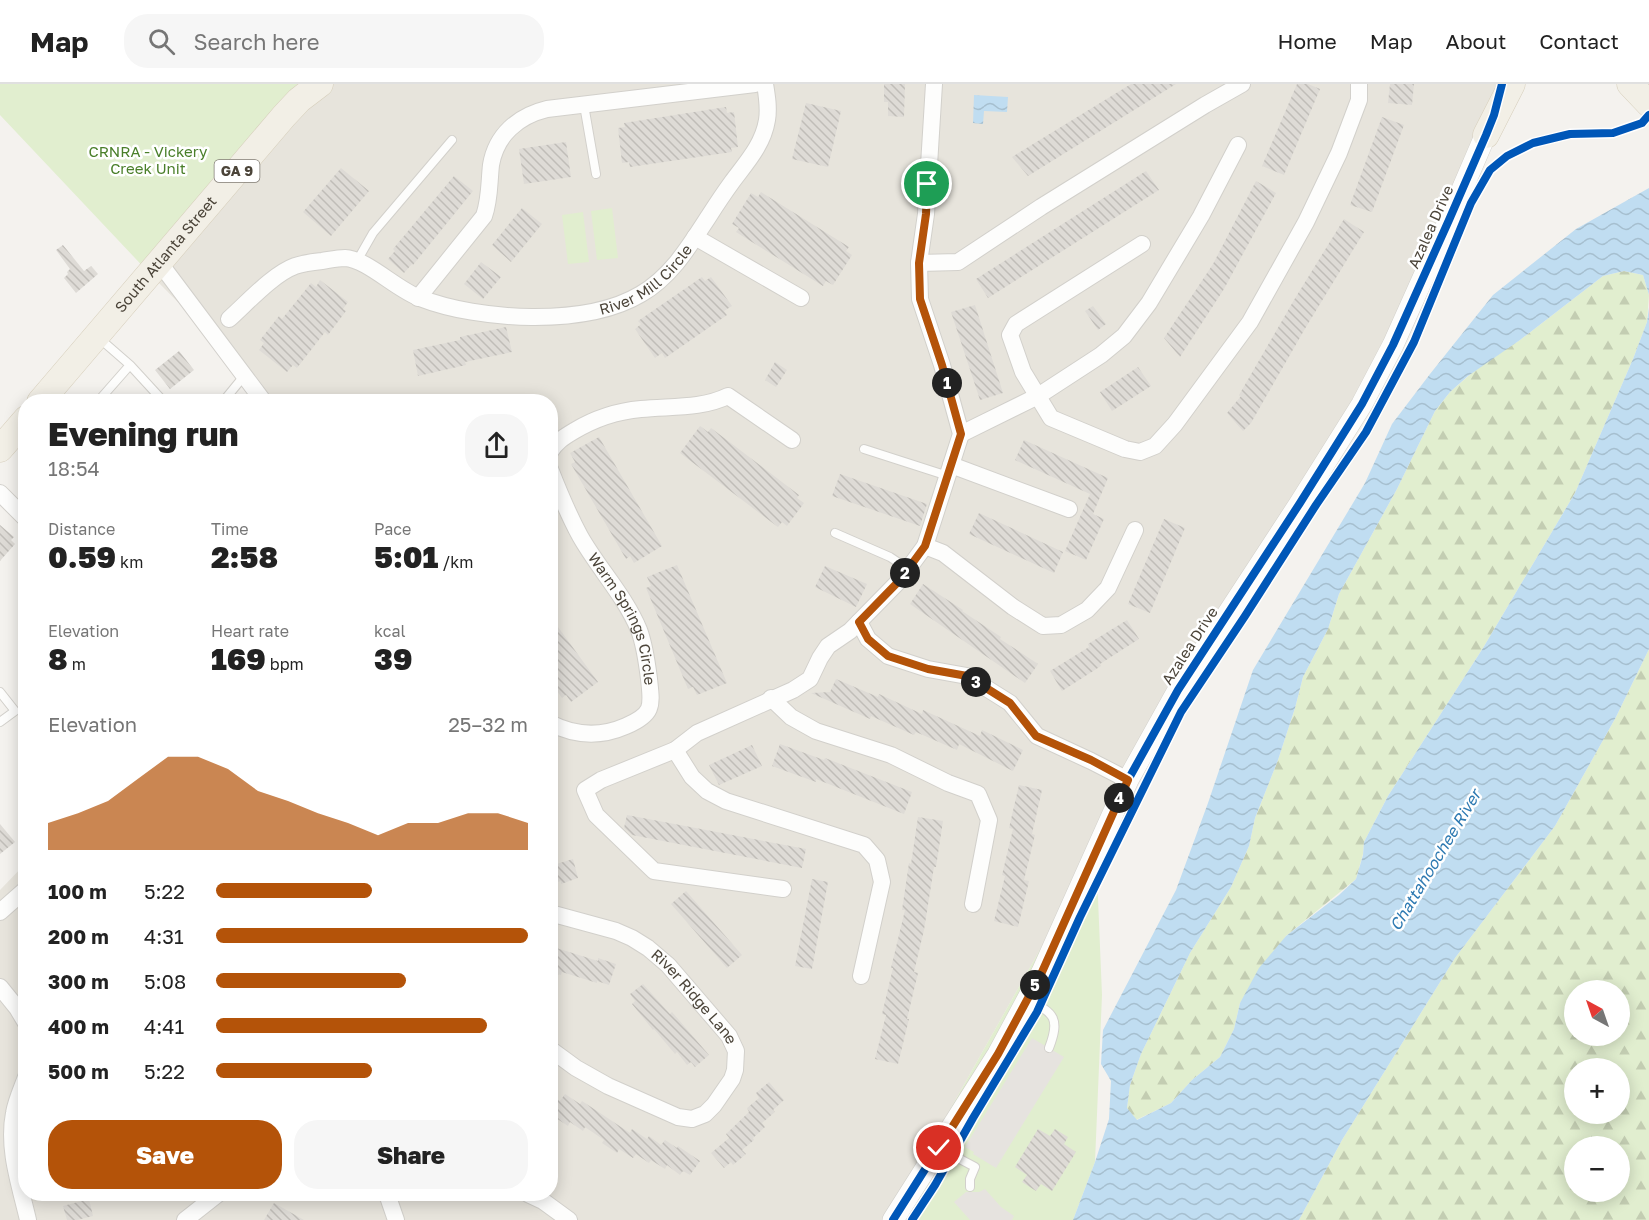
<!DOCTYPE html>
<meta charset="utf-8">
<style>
:root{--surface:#fff;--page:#f6f6f6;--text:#222;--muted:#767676;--line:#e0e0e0;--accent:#b45309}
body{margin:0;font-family:"Golos Text",sans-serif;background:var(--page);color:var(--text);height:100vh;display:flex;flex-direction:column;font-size:22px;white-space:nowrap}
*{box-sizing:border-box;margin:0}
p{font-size:20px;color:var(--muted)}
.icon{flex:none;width:33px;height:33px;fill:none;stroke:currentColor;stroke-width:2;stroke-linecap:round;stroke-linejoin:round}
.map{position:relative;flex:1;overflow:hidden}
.side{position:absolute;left:18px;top:310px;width:540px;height:807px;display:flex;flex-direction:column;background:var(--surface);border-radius:24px;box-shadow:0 3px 15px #0003}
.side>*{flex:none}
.needle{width:39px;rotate:320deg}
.controls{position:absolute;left:1564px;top:896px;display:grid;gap:12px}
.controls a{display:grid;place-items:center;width:66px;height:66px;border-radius:50%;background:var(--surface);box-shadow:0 3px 15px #0003;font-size:30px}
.pin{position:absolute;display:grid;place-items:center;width:51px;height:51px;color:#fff;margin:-26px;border:3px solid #fff;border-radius:50%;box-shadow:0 2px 6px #0007}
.km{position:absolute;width:30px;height:30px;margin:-15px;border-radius:50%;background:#222;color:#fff;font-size:16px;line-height:30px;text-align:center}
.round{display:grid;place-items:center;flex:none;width:63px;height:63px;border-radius:24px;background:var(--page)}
.headline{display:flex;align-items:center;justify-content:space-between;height:102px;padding:0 30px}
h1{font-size:33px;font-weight:800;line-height:45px}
.metrics{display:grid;grid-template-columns:repeat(3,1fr);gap:9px;height:102px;padding:6px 30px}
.metrics div{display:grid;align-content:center}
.metrics b{font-size:30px;font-weight:800}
.metrics small{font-size:16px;font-weight:400}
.metrics p{font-size:16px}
.chart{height:168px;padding:12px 30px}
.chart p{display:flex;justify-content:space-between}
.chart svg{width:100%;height:108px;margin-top:6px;fill:var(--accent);opacity:.7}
.primary-button{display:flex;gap:12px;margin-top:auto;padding:12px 30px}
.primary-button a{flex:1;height:69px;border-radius:24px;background:var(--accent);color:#fff;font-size:24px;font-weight:800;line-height:69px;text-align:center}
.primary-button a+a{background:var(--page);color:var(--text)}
ul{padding:0 30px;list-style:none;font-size:20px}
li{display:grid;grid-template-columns:96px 72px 1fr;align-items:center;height:45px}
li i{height:15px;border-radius:8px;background:var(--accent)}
header{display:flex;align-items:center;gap:36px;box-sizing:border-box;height:84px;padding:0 30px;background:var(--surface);border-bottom:2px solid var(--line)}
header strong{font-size:28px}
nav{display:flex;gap:33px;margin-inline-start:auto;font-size:21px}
.search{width:420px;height:54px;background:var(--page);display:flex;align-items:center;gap:15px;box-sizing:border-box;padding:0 21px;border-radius:24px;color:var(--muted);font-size:22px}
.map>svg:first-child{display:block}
.residential{fill:#e7e4dc}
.green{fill:#e1eecf}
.forest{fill:url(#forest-firs);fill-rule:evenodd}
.parking{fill:#e6e3df}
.water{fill:url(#water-waves)}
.building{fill:url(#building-back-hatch)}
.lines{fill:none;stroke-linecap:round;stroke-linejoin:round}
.service-casing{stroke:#d2d0cb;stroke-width:10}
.minor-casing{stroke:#d2d0cb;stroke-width:18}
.tertiary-casing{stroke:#d2d0cb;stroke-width:22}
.primary-casing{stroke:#d6cebb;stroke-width:27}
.service{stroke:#fdfdfc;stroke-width:8}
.minor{stroke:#fdfdfc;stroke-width:16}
.tertiary{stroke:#fdfdfc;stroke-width:21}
.primary{stroke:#f2efe6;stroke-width:26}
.cycleway-casing{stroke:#fff;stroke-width:11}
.cycleway{stroke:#0057b8;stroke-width:8}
.route-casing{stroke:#fff;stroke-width:12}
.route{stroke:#b45309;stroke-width:8}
.labels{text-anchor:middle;stroke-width:5;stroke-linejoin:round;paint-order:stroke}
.shield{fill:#fff;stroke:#817c74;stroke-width:1.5}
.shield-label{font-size:14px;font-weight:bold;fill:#4b4439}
.park-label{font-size:15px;fill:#4a7f2a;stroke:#fff}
.street-label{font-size:15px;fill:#4b4439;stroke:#fff}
.water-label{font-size:16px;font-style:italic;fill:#2e7ab2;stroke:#fff}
</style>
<header>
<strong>Map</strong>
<div class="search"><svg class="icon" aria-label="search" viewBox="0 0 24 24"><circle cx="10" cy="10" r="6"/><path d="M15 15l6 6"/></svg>Search here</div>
<nav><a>Home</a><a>Map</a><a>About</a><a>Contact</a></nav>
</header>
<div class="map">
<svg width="1649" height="1136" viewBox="0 0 1649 1136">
<defs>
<pattern id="forest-firs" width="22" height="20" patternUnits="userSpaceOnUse" patternTransform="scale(1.5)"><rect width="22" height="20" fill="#e1eecf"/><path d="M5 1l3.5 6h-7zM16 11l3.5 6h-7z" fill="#c3cdb2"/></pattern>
<pattern id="water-waves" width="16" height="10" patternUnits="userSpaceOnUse" patternTransform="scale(1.5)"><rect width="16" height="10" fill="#c0ddf1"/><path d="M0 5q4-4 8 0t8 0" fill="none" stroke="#a6bfcf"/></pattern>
<pattern id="building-back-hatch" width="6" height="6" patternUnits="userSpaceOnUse" patternTransform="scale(1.5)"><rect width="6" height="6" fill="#dedbd6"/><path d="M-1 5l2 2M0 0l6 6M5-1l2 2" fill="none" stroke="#c0bdb8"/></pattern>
</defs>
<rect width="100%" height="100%" fill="#f4f2ee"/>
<!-- residential -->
<path class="residential" d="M329,0H1497L1448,143L1370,315L1225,530L1096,766L903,1109L883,1136H0V806L25,780L26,1110H550V318H277L151,191Z"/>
<!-- green -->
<path class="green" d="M0,0H329L151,191L0,31Z
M612,124L618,174L597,176L591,127Z
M583,128L589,178L568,180L562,131Z
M1096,766L1102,911L1095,1078L1073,1136H883L903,1109Z"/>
<!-- forest -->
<path class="forest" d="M1624,187L1643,191L1649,211L1647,238L1633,275L1575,409L1483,564L1388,712L1364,758L1363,770L1356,795L1286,852L1240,919L1234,945L1220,973L1192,996L1171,1019L1136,1036L1127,1024L1130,1001L1141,970L1190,869L1231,803L1249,762L1255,734L1278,676L1295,624L1303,593L1328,545L1339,510L1397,405L1435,327L1450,308L1480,282L1520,256L1603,192Z
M1649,565V1136H1299L1342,1056L1455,874L1555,742L1616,633ZM1575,906H1620V951H1575ZM1575,984H1620V1029H1575ZM1575,1062H1620V1107H1575Z"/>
<!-- parking -->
<path class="parking" d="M1032,954L1064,973L996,1084L973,1070L974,1068L965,1063Z
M985,1105L1001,1123L1014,1132L1012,1136H970L954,1118L966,1108H979Z"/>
<!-- water -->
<path class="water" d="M974,11L1008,13L1007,28L984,27L983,40L973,39Z
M1649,104V211L1643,191L1624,187L1603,192L1520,256L1468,292L1450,308L1435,327L1397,405L1339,510L1328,545L1303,593L1295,624L1278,676L1255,734L1249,762L1231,803L1190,869L1141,970L1130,1001L1127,1024L1137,1036L1171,1019L1192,996L1220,973L1234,945L1240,919L1259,884L1286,852L1339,811L1356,795L1363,771L1364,758L1388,712L1483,564L1575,409L1633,275L1647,238L1649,223V565L1616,633L1555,742L1455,874L1342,1056L1299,1136H1073L1095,1078L1109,1035L1111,997L1101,980L1103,946L1176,806L1208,719L1253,586L1365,399L1392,340L1430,290L1493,211L1576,145Z"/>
<!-- building -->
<path class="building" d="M884,0H905L904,33L888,32V18H884Z
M1131,0H1176L1028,92L1012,73Z
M1297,0H1308L1320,5L1284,91L1262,82Z
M1390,0H1414L1412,21L1388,19Z
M806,19L841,27L828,83L792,75Z
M726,23L727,29L734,28L738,63L731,64L732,68L630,83L629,78L622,79L618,44L625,43L624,39Z
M1382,33L1404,41L1372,128L1350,121Z
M566,58L571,93L524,100L519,65Z
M341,84L369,107L331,152L303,128Z
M1146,87L1159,106L988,214L976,195Z
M454,92L473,107L413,181L412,180L404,189L388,175L395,167L393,165Z
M1256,97L1276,109L1224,205L1180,273L1164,254L1213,180Z
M761,108L849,163L846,167L852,171L833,201L826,197L823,202L736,148L739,144L732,140L751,109L758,113Z
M522,124L542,140L511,178L492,161Z
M1344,135L1364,148L1306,243L1251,339L1243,347L1227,329L1241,312L1239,311L1294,216Z
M63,161L84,187L91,182L98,190L76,209L64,194L68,190L67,188L70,185L56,166Z
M481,178L501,193L483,215L464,200Z
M702,193L705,197L711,193L732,222L724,227L727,231L665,274L662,269L655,274L635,245L641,240L638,237Z
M320,196L348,218L343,225L346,227L328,251L325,248L297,284L293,281L287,288L259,266L264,259L260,256L279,232L282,235L311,199L316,203Z
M975,221L1003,309L980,316L951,228Z
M1093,222L1106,240L1098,246L1085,227Z
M506,243L512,268L465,278L466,281L418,292L413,266L460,256V253Z
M179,267L194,286L170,305L155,286Z
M775,278L787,286L776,303L765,296Z
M1138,283L1151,302L1112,327L1100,308Z
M700,342L708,348L711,344L799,411L797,414L804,419L787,442L782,438L778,443L680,369Z
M599,353L662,462L634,479L630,472L626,475L571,380L575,378L570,369Z
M1024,356L1108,394L1093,430L1104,435L1086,476L1065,467L1090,410L1015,376Z
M840,390L927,420L920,442L832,412Z
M979,429L1063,468L1054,489L969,450Z
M1164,435L1185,444L1150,529L1128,520Z
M0,441L14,453L11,456L15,460L0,477Z
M677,481L727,599L697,611L693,603L688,605L646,504L651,502L647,493Z
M825,482L867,500L856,523L815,503Z
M923,500L963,526L962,527L1001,553L1000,555L1038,580L1025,599L910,520Z
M550,532L598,598L571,618L566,611L562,614L550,597Z
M1127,536L1139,555L1100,580L1101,582L1062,607L1050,587L1089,563L1088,560Z
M836,595L878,613L879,610L922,630L923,626L980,652L982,646L1023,666L1013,687L959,660L957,666L916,648L914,651L871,632L870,635L811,609L830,608Z
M780,660L824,676L825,674L912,708L904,730L816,695V698L772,682Z
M752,661L762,682L719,701L709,681Z
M1019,701L1042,706L1032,750L1035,751L1024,796L1029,797L1018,843L994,837L1005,792L1002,791L1013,745L1009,744Z
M627,731L806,765L802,784L632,751L624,744Z
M918,733L943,737L936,783H934L924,846L914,888L918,889L907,935H909L898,980L875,975L886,931L882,930L893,884H891L905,826H902L909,779L911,780Z
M0,740L15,758L0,770Z
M573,775L578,794L561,800V797L550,800V782Z
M812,795L828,798L812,885L795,882Z
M686,807L742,871L727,884L671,820Z
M550,862L598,877V874L616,880L609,901L597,897V899L562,888L561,891L550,888Z
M643,900L670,930L672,928L709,971L695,983L691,978L687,981L677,968L675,970L654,945L653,946L632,920L635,917L630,910Z
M769,998L784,1016L773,1026L775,1028L762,1039L765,1043L753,1054L754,1056L742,1066L746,1070L733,1081L731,1078L724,1084L711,1069L729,1054L726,1050L749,1028L747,1024L759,1014L756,1009Z
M550,1010L560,1017L565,1010L580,1020L582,1017L630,1049L632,1045L647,1055L649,1052L661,1061L665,1056L677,1064L678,1062L700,1077L690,1091L683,1087L680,1091L667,1081L665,1085L651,1076L649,1079L636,1070L633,1074L619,1065L617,1069L602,1059L604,1056L585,1043L583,1047L570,1038L568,1042L550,1030Z
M1038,1045L1050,1052L1055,1045L1068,1053L1064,1060L1076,1068L1052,1107L1041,1100L1036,1107L1022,1098L1027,1091L1015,1083Z
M89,1115L93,1132L77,1136H67L63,1122Z
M274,1119L304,1136H264Z"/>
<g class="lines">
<!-- service casing -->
<g class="service-casing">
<path id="service" d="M584,21L596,90
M357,177L373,149L452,56
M99,254L130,281L164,318
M101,314L130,281
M226,318V314L244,292
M864,365L948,392
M835,449L890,473L908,485
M0,608L15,627L0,638
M1028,916C1055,929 1060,935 1049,964
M939,1064L975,1083L970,1095V1103"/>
</g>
<!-- minor casing -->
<g class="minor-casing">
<g id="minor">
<path d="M695,153L801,214"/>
<path d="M1142,160L1016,240L1010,251L1023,288L1051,334L1125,365L1140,368L1155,362L1175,340L1250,238L1306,138L1339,69L1359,16V0"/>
<path d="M159,178L264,318"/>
<path d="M919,179L958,178L1041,123L1205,21L1242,0"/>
<path d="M418,214L484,132C490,115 489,99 491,81C496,51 518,32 547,25L755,0"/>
<path id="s1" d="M229,235C247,219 273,190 295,182C304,179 313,178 322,177C329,176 337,174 345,174C367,175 397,206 420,214C479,237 586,243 641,210C672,192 690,161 709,132C716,121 724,109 732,98C746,79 763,61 767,36C769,24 767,12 765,0"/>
<path d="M961,350L1038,312L1101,271L1124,252L1149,219L1201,132L1238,61"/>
<path d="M550,368C557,357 564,353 574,347C594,335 618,327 641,325C671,322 701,325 728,312L792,356"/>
<path d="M951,381L1069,425"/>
<path id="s2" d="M550,385C559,408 568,430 580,452C598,484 625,512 639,546C645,562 647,579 649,595C652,622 654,630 626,642C601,653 575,652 550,639"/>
<path d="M0,409L26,435"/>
<path d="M925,462L943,469L1013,523L1043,542L1061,541L1087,526L1108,504L1135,446"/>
<path d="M859,538L868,555L888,572L928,585L967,592L1010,619L1037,652L1091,677L1128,696"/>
<path d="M771,614L791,633L816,647L891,671L948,699L978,710L989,736L973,820"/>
<path d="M675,666L692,693L707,707L726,717L864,761L877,776L882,798L861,892"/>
<path d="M783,805L654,787L596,731L585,706L601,696L675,666L697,649L793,606L810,595L820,574L828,562L850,547L900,496L925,462L961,350L942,281L920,215L919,179L926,130L934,0"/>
<path d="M0,828L26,805"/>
<path id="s3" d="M550,829L616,847L632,854L648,864L668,881L729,952L736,967L735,986L732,995L714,1021L705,1030L692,1035L678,1033L608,1002L576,984L550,965"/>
<path d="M0,903L17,924L26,939"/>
<path d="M26,993C22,1004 16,1017 14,1029C7,1065 20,1101 28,1136"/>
<path d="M387,1110L396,1136"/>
<path d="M528,1110L543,1117L569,1136"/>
<path d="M185,1136L218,1110"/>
</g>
</g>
<!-- tertiary casing -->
<g class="tertiary-casing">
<path id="tertiary" d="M893,1136L998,970L1042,888L1128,696L1178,606L1300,419L1362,320L1393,261L1449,136L1491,38"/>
</g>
<!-- primary casing -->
<g class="primary-casing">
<g id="primary">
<path d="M1630,0L1649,20"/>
<path d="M1486,51L1512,0"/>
<path id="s4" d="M40,318L284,32L299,16L320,0"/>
<path d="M0,365L26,335"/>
</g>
</g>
<!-- service -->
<use href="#service" class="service"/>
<!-- minor -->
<use href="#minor" class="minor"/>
<!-- tertiary -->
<use href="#tertiary" class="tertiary"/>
<!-- primary -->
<use href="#primary" class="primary"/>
<!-- cycleway casing -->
<g class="cycleway-casing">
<path id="cycleway" d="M893,1136L998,970L1042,888L1128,696L1178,606L1300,419L1362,320L1393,261L1449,136L1486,51L1494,31L1502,0
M912,1136L935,1101L973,1034L1037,928L1080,833L1181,628L1245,532L1316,421L1366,348L1414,258L1471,119L1490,86L1507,72L1533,59L1570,50L1613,49L1642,39L1649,31"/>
</g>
<!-- cycleway -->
<use href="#cycleway" class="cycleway"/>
</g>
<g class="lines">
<!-- route casing -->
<g class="route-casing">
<path id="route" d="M927,100L926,130L919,179L920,215L942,281L961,350L925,462L900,496L859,538L868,555L888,572L928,585L967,592L1010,619L1036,652L1091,676L1128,696L1042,888L998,970L939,1064"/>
</g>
<!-- route -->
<use href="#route" class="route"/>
</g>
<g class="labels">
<!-- shield labels -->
<rect class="shield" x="214.5" y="76" width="45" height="22" rx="4.5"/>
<g class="shield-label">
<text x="237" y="92">GA 9</text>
</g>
<!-- park labels -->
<g class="park-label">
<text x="148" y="73">CRNRA - Vickery<tspan x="148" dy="17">Creek Unit</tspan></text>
</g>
<!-- street labels -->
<g class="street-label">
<text transform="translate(1431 143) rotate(-66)" y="5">Azalea Drive</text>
<text dy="5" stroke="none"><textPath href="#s4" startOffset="194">South Atlanta Street</textPath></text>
<text dy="5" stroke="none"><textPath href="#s1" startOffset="460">River Mill Circle</textPath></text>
<text dy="5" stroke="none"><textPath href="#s2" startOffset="168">Warm Springs Circle</textPath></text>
<text transform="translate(1190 562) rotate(-57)" y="5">Azalea Drive</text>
<text dy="5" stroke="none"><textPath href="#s3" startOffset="172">River Ridge Lane</textPath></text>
</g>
<!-- water labels -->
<g class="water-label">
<text transform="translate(1435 776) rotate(-59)" y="6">Chattahoochee River</text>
</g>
</g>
</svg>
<div class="controls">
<a><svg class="needle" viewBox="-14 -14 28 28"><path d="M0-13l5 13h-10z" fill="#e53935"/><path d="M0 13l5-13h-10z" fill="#767676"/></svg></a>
<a>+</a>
<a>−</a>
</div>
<div class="pin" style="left:927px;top:100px;background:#1e9e55"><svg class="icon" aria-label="arrive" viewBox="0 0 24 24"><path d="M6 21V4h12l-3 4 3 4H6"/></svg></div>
<div class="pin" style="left:939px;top:1064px;background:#d93025"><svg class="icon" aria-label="check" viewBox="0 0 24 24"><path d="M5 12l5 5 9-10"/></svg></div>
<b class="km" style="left:947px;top:299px">1</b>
<b class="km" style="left:905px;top:489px">2</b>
<b class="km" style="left:976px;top:598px">3</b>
<b class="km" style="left:1119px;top:714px">4</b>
<b class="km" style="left:1035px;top:901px">5</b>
<section class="side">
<div class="headline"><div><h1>Evening run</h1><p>18:54</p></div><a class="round"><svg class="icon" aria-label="share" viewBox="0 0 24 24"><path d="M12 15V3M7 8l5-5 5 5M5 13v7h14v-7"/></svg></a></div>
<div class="metrics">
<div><p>Distance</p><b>0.59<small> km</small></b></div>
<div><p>Time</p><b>2:58</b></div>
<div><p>Pace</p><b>5:01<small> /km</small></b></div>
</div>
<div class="metrics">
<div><p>Elevation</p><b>8<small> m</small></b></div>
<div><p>Heart rate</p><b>169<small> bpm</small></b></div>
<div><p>kcal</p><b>39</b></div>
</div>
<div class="chart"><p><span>Elevation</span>25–32 m</p>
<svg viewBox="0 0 160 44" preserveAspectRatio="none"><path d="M0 44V33L10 29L20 24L30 15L40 6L50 6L60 11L70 20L80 24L90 29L100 33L110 38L120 33L130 33L140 29L150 29L160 33V44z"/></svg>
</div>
<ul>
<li><b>100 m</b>5:22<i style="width:50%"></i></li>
<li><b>200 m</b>4:31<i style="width:100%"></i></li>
<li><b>300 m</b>5:08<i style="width:61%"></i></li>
<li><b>400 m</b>4:41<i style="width:87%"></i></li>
<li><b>500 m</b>5:22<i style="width:50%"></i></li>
</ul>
<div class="primary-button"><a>Save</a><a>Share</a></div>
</section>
</div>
